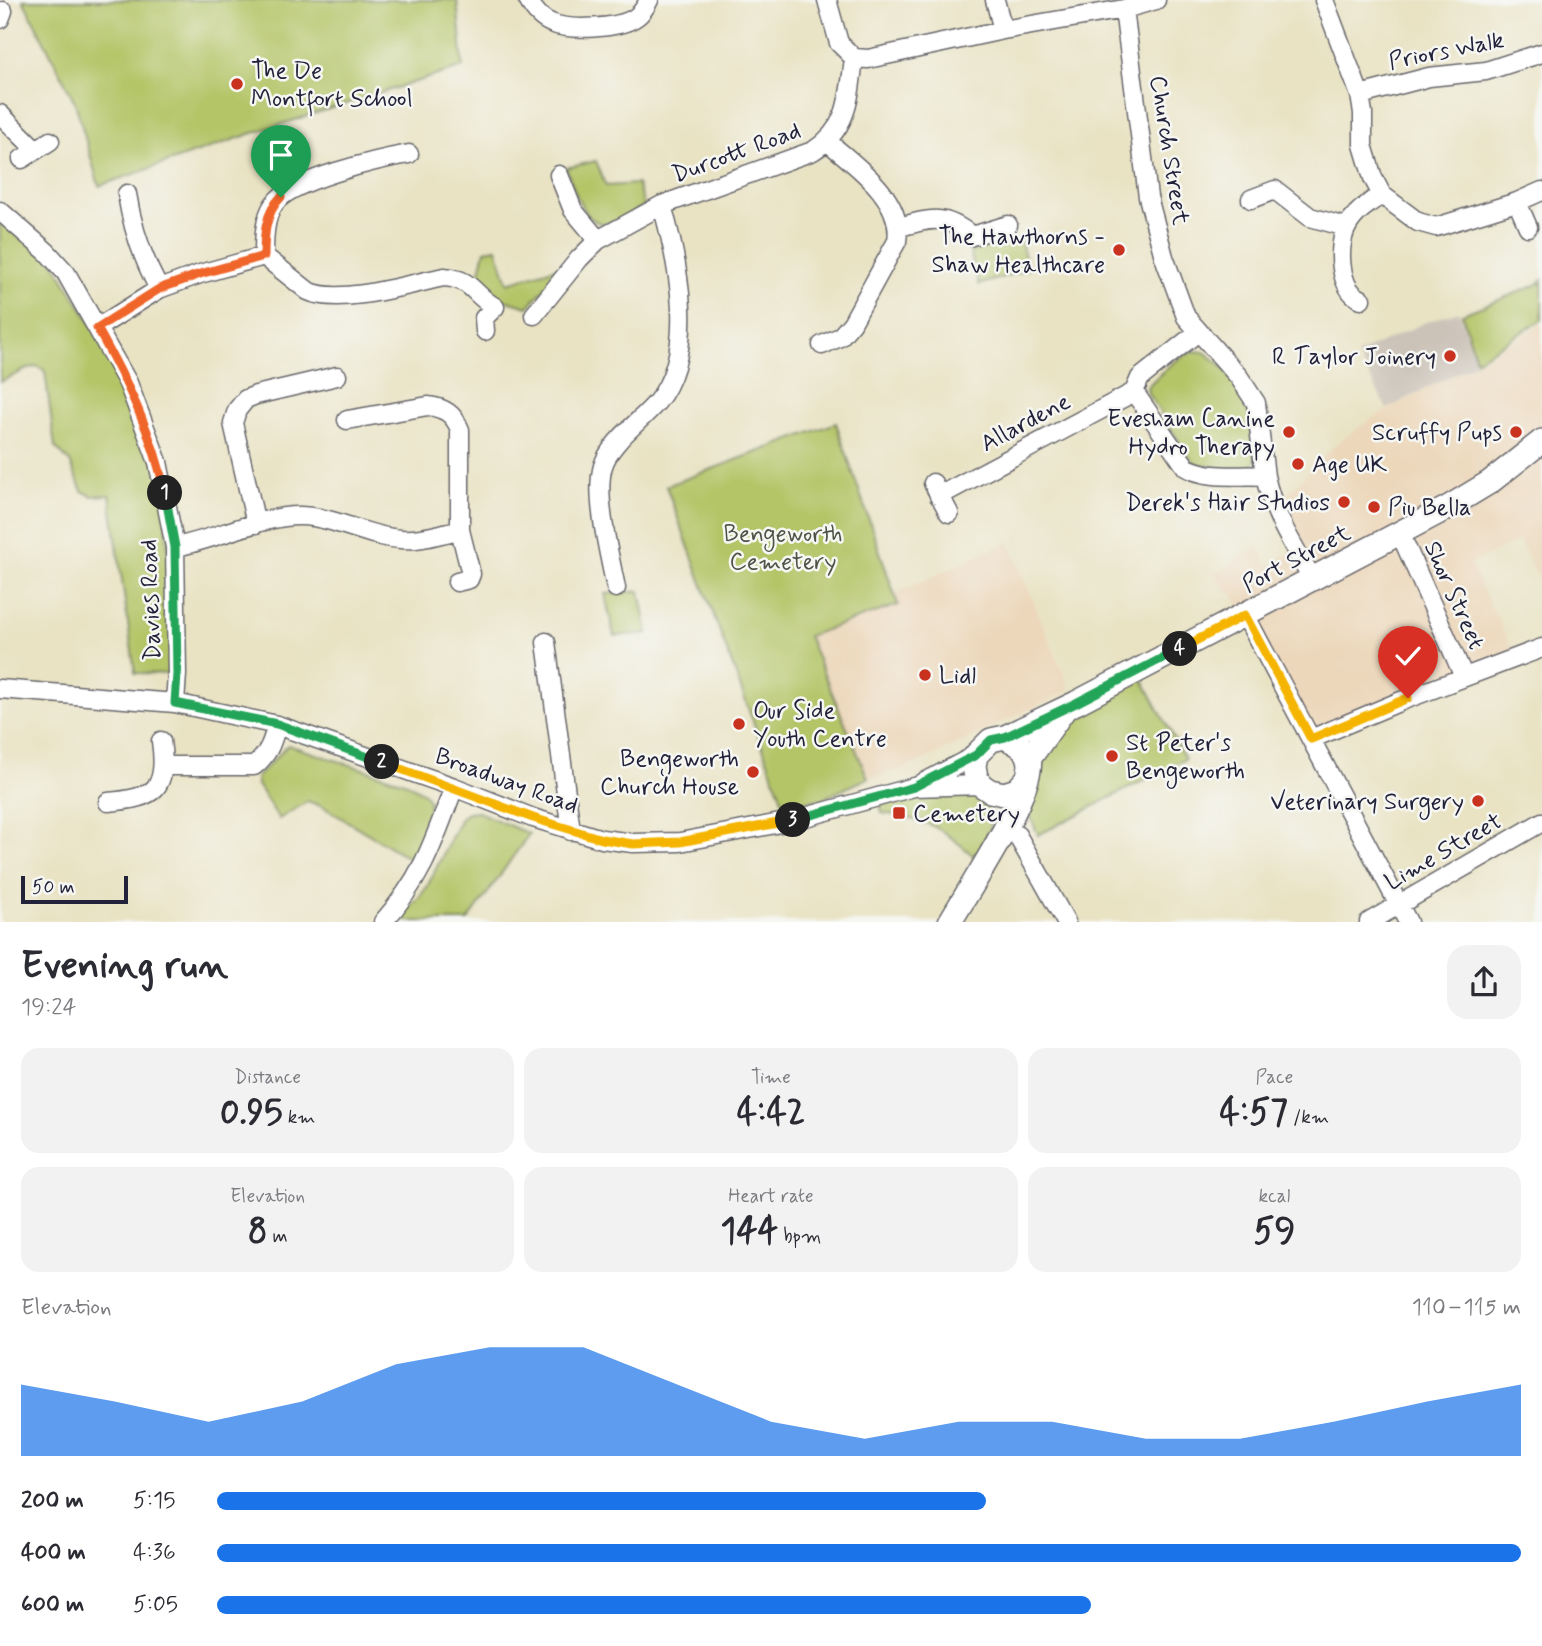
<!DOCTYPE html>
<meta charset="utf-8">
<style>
:root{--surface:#fff;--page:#f2f2f3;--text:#2b2b33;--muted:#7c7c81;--accent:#1a73e8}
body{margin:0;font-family:Mynerve,sans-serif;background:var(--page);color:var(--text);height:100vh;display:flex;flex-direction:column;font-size:26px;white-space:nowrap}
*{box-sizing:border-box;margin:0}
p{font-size:23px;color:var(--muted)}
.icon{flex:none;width:38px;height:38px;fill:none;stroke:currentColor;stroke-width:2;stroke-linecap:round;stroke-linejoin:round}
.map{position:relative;height:922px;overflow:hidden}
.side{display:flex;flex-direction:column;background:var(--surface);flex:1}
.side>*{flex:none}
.scale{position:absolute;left:21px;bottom:18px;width:107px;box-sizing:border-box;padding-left:7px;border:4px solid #22223b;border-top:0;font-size:19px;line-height:24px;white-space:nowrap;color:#22223b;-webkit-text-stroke:5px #f6f6f2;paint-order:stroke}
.pin{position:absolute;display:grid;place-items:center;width:60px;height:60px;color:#fff;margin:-72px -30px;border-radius:50% 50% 50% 0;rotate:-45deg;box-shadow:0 0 7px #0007}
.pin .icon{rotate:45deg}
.km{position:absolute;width:35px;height:35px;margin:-18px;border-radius:50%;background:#222;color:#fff;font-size:19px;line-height:35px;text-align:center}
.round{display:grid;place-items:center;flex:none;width:74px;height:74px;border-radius:21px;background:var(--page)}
.head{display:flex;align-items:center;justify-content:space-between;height:119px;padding:0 21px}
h1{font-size:38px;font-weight:700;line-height:52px}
.figures{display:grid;grid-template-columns:repeat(3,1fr);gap:10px;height:119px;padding:7px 21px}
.figures div{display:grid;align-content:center;border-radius:18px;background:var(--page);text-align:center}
.figures b{font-size:35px;font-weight:700}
.figures small{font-size:19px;font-weight:400}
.figures p{font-size:19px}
.chart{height:196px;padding:14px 21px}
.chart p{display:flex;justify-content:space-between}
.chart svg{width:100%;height:126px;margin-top:7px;fill:var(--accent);opacity:.7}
ul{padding:0 21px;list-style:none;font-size:23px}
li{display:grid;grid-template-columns:112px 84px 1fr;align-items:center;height:52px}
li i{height:18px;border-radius:9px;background:var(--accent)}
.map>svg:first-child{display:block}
.built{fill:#ecd7ba}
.industrial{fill:#cbc2b8}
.green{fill:#b4c568;stroke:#6b7452;stroke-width:2}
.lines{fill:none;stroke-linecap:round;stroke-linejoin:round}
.minor-casing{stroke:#68666b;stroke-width:21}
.major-casing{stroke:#68666b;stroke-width:26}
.minor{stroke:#fff;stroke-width:18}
.major{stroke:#fff;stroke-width:23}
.split-1-casing{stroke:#fff;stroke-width:14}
.split-2-casing{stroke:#fff;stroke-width:14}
.split-3-casing{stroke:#fff;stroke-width:14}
.split-4-casing{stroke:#fff;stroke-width:14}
.split-5-casing{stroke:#fff;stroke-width:14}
.split-1{stroke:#f0652b;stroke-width:9}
.split-2{stroke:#22a559;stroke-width:9}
.split-3{stroke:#f5b400;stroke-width:9}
.split-4{stroke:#22a559;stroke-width:9}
.split-5{stroke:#f5b400;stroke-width:9}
.poi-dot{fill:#c8321e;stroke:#f6f6f2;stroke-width:2.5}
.labels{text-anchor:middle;stroke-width:5;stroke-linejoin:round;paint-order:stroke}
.street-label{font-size:24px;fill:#22223b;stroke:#f6f6f2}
.poi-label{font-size:24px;fill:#22223b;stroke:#f6f6f2;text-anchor:start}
.park-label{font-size:24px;fill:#4e5348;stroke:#f6f6f2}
</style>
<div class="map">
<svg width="1542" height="922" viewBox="0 0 1542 922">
<rect width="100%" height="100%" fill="#f6f6f2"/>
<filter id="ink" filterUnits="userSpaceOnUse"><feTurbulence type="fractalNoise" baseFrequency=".0143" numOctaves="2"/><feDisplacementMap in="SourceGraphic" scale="14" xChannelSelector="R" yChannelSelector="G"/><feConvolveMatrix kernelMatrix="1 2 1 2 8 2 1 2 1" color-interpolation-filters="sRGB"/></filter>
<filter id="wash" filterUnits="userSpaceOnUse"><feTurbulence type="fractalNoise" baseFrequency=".00686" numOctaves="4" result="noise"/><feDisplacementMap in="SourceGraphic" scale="28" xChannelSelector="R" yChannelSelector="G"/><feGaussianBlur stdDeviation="1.57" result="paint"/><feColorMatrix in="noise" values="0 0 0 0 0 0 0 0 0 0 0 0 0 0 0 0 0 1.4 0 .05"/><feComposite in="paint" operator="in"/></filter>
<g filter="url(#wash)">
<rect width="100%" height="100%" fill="#e9e3c4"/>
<!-- built -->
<path class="built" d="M1542,323V585L1519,540L1470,564L1516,656L1313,737L1232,593H1228L1214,573L1258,547L1269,566L1297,549L1276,505L1336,444L1372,418L1476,364Z
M1009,542L1070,690L922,761L901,770L868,778L807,636L898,605L894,594Z"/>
<!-- industrial -->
<path class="industrial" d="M1459,311L1476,363L1387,409L1357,354L1424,323Z"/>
<!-- green -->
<path class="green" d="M23,0H457L463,67L250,134L99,186L75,102Z
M596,161L606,186L637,184L644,206C633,211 620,221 608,223C584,229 573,185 566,168Z
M0,211L47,252L128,383L164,489L177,674L135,673L110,495L92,496L82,491L70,462L55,447L45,371L37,366L27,369L0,382Z
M1020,238L1028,269L979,285L970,252Z
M497,248L508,283L565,265L528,307L490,296L479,276L485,250Z
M1542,280V320L1476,360L1462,314L1537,285Z
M1196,351L1204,352L1219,363L1249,402V420L1256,459L1253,464C1234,473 1213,468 1193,462L1148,394L1147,387C1160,374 1178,355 1196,351Z
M836,423L898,605L808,636L868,778L822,799L784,805L666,486Z
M640,591L648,633L614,636L605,594Z
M1141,676L1185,759L1038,835L1028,811L1036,778L1052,744L1078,715Z
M288,745L407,783L424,793L429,800C428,821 421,841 414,861L323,807L308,801L279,819L257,785L256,778Z
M975,789C1001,809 990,835 977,859C941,827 930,820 882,813L880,804L917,793Z
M476,811L529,834L468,921H400L427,887L461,818L468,812Z"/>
</g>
<g filter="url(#ink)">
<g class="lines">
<!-- minor casing -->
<g class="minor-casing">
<path id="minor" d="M528,0C533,9 541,19 551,23C569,31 619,29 636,17C642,13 646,6 649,0
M827,0L839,43L854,58
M995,0L1003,30
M1324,0L1360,95L1363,113V145L1373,178L1382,195L1418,222L1436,227L1517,202L1542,191
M1124,9L1148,197L1164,257L1186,317L1239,377L1256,403L1265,476C1239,474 1209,480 1186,467L1134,392L1140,378L1198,332
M0,19L3,11
M854,58L868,59L1003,30L1124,9L1156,0
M1360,95L1429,77L1486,71L1542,53
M0,114L36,150
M22,159L50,141
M559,175L573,210L598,240
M127,194C132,227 143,259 159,289
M1251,199L1275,190L1310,217L1346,227
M1517,202L1528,227
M0,211L47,252L66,273L128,383L158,462L175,547L177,674L175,703
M900,227C932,218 945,214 972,236L1008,225
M264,256C264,240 264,218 274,204C290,180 380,159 409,154
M1361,299C1339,290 1337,248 1346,229C1352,215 1369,202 1382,195
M534,315L579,259L598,240L662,205L813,151C849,128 849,97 854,58
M97,328L159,289L200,274L264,256L308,291C339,306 410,284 444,277C473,279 473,295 495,307L484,318L485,331
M822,345L840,337L852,323L897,241C904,199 856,166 828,142
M347,420L428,406C445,408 454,414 460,430V530L471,574L469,579L457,582
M1265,476C1273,514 1293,545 1312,578
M933,483L949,513
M939,496L1134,392
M256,524L233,423L237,410L246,399L256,395L337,376
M1400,533L1464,677
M175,547C214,540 263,515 301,516C336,517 367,537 401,539C421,541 440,533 460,530
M616,588C610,557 594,496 603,466C610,442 641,421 657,402C698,351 678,262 662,205
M1245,615L1408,922
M546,642L571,831
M0,689L175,703L277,725L454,787L533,818L602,839L633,843L680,842L791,821L914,787L981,785
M1311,739L1401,701L1542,648
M165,766H254C269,754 272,742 277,725
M921,784L976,755
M108,802C155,798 168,790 161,741
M1004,831L1017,835L1066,922
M383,922C423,877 434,841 454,787
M1369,922L1542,822"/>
</g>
<!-- major casing -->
<g class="major-casing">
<path id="major" d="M1029,759L1064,710
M1026,780L1017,790L1004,794L990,791L981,785L976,777L974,766L976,755L991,740L1005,737L1076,703L1447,508L1490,482L1542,441
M950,922C967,892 1038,787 1029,758C1025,746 1014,743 1005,737"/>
</g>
<!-- minor -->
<use href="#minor" class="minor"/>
<!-- major -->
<use href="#major" class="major"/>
</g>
</g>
<g class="lines" filter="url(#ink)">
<!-- split-1 casing -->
<g class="split-1-casing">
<path id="split-1" d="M165,493C153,434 126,380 97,328L159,289L200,274L264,256C264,235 265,213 281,197"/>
</g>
<!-- split-2 casing -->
<g class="split-2-casing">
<path id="split-2" d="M165,493L175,547L177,674L175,703L277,724L382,762"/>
</g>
<!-- split-3 casing -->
<g class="split-3-casing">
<path id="split-3" d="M382,762L533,818L602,839L633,844L680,842L793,820"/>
</g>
<!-- split-4 casing -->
<g class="split-4-casing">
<path id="split-4" d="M793,820L914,787L976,755L991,740L1005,737L1076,703L1180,649"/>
</g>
<!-- split-5 casing -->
<g class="split-5-casing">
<path id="split-5" d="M1180,649L1245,615L1311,739L1408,698"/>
</g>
<!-- split-1 -->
<use href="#split-1" class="split-1"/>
<!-- split-2 -->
<use href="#split-2" class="split-2"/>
<!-- split-3 -->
<use href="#split-3" class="split-3"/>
<!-- split-4 -->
<use href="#split-4" class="split-4"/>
<!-- split-5 -->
<use href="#split-5" class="split-5"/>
</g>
<!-- markers -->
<g class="poi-dot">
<circle cx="237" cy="84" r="7"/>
<circle cx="1119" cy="250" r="7"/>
<circle cx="1450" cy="356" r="7"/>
<circle cx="1289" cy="432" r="7"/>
<circle cx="1516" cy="432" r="7"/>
<circle cx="1298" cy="464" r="7"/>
<circle cx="1344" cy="502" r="7"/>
<circle cx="1374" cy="507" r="7"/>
<circle cx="925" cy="675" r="7"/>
<circle cx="739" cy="724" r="7"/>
<circle cx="1112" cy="756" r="7"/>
<circle cx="753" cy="772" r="7"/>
<circle cx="1478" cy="801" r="7"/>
<rect x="892" y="806" width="14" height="14" rx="3.5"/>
</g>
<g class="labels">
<!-- street labels -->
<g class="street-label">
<text transform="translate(1446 50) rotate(-11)" y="8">Priors Walk</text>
<text transform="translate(1170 150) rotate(81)" y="8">Church Street</text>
<text transform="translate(736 152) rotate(-20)" y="8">Durcott Road</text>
<text transform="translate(1025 422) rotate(-28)" y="8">Allardene</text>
<text transform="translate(1296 558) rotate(-28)" y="8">Port Street</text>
<text transform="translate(1455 595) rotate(66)" y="8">Shor Street</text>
<text transform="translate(150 600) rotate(-92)" y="8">Davies Road</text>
<text transform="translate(507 780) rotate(20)" y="8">Broadway Road</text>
<text transform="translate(1443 851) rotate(-30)" y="8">Lime Street</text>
</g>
<!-- poi labels -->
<g class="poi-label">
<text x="251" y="78">The De<tspan x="251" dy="28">Montfort School</tspan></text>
<text x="1105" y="244" text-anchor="end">The Hawthorns -<tspan x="1105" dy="28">Shaw Healthcare</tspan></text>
<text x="1436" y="364" text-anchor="end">R Taylor Joinery</text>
<text x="1275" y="426" text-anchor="end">Evesham Canine<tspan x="1275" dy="28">Hydro Therapy</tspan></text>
<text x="1502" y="440" text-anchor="end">Scruffy Pups</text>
<text x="1312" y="472">Age UK</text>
<text x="1330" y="510" text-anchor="end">Derek's Hair Studios</text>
<text x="1388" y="515">Piu Bella</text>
<text x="939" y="683">Lidl</text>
<text x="753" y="718">Our Side<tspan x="753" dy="28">Youth Centre</tspan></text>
<text x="1126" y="750">St Peter's<tspan x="1126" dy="28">Bengeworth</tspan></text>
<text x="739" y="766" text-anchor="end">Bengeworth<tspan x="739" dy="28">Church House</tspan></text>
<text x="1464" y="809" text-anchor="end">Veterinary Surgery</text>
<text x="913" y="821">Cemetery</text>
</g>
<!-- park labels -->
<g class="park-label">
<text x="783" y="541">Bengeworth<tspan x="783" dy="28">Cemetery</tspan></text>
</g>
</g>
</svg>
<div class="scale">50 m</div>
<div class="pin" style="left:281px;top:197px;background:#1e9e55"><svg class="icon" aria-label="arrive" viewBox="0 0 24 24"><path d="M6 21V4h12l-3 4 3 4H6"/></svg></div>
<div class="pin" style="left:1408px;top:698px;background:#d93025"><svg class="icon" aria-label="check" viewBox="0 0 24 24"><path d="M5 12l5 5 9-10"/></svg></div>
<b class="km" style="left:165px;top:493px">1</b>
<b class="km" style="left:382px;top:762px">2</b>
<b class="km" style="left:793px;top:820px">3</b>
<b class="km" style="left:1180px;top:649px">4</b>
</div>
<section class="side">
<div class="head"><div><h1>Evening run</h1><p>19:24</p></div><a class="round"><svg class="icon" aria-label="share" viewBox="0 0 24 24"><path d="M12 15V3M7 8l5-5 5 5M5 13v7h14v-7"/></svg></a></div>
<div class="figures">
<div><p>Distance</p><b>0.95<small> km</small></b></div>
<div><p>Time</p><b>4:42</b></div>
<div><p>Pace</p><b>4:57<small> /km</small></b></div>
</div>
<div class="figures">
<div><p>Elevation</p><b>8<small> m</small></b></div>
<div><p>Heart rate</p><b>144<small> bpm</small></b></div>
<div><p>kcal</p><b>59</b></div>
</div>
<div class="chart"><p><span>Elevation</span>110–115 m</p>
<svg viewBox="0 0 160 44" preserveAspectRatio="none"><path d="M0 44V19L10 25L20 32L30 25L40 12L50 6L60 6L70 19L80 32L90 38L100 32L110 32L120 38L130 38L140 32L150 25L160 19V44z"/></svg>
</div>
<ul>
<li><b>200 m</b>5:15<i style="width:59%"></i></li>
<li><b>400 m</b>4:36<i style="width:100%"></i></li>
<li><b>600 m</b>5:05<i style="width:67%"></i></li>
</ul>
</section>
